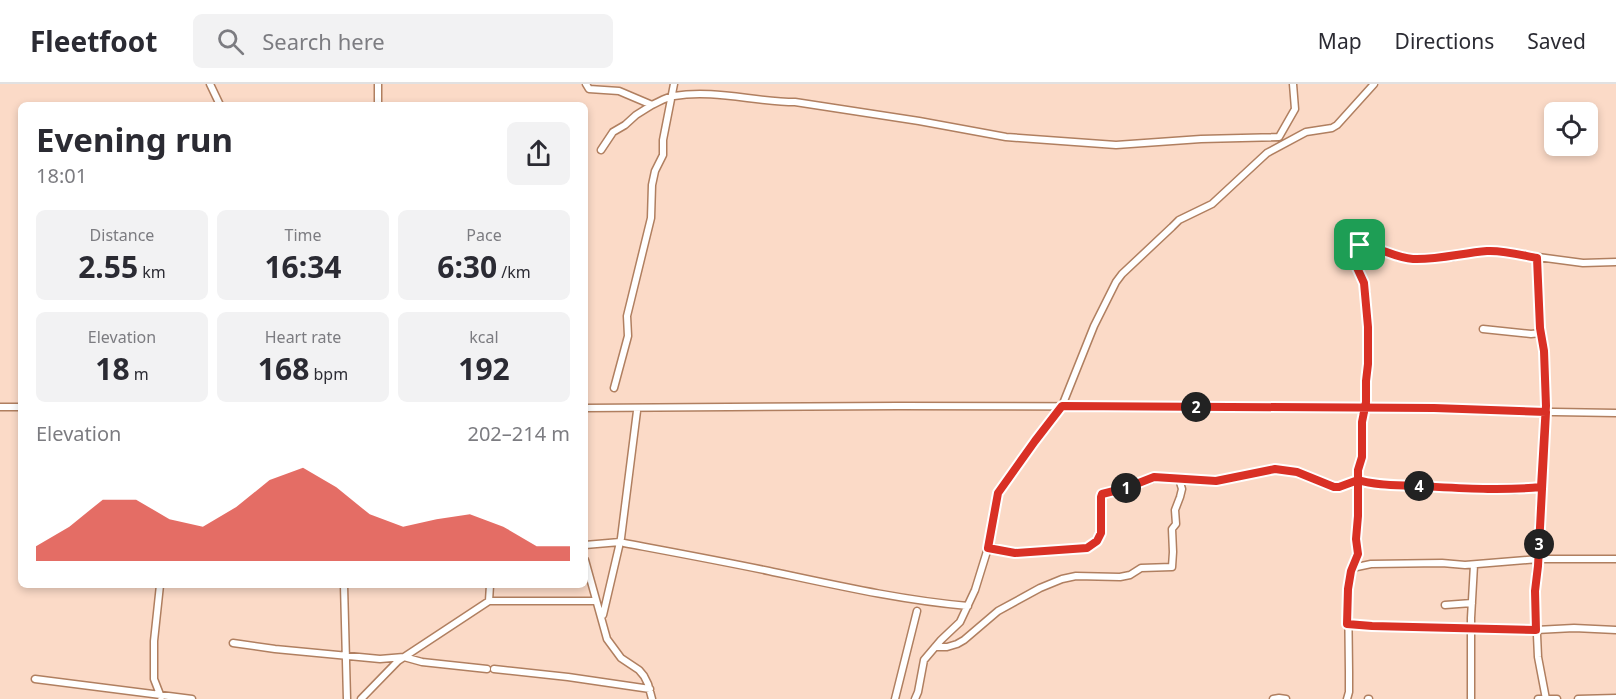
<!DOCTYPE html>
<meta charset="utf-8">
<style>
:root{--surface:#fff;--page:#f2f2f3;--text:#2b2b33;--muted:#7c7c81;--line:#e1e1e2;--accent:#d93025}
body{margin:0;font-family:"Noto Sans",sans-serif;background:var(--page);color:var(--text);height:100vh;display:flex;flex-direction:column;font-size:22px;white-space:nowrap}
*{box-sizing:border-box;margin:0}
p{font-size:20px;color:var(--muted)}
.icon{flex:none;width:33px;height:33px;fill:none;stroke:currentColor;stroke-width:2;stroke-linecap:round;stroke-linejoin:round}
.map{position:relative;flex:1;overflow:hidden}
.side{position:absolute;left:18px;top:18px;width:570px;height:486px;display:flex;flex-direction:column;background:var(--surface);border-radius:9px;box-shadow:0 3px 9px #0003}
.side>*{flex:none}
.buttons{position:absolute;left:1544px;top:18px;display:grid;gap:12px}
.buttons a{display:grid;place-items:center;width:54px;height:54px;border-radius:9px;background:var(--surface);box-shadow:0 3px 9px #0003;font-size:30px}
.pin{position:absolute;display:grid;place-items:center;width:51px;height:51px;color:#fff;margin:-26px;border-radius:12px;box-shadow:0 3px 9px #0006}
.km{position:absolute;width:30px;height:30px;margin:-15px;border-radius:50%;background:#222;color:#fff;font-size:16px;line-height:30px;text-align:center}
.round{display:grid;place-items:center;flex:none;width:63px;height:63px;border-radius:9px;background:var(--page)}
.summary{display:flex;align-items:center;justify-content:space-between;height:102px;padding:0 18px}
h1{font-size:33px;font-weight:700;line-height:45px}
.figures{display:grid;grid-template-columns:repeat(3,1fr);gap:9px;height:102px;padding:6px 18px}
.figures div{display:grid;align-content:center;border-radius:9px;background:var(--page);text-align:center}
.figures b{font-size:30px;font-weight:700}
.figures small{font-size:16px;font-weight:400}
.figures p{font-size:16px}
.chart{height:168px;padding:12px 18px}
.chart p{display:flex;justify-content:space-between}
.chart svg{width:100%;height:108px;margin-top:6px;fill:var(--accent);opacity:.7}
header{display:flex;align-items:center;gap:36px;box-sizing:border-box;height:84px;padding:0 30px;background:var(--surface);border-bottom:2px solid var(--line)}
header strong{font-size:28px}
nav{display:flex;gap:33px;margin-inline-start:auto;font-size:21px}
.search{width:420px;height:54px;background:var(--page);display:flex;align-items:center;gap:15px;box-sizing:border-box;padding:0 21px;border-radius:9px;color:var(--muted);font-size:22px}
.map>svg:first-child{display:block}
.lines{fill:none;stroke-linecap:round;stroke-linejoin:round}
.street-casing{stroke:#b07f60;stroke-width:9}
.street{stroke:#fff;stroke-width:6}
.route-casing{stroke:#fff;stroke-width:12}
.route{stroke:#d93025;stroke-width:8}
</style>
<header>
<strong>Fleetfoot</strong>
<div class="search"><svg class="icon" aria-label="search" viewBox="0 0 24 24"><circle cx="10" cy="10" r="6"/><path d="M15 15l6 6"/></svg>Search here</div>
<nav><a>Map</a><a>Directions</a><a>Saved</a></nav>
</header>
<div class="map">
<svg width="1616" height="615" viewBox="0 0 1616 615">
<rect width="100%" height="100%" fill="#fbdac7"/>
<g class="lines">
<!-- street casing -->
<g class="street-casing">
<path id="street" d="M210,0L220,21
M378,0V21
M586,0L589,5L619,7L652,21L636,31L625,41L613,48L601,66
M652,21C659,18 666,13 674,12C714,5 755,18 795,18L919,37L1006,53L1116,61L1201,55L1279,53L1295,25L1293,0
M1537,174L1540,244L1545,280L1546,322L1535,507L1538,573L1546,615
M1483,245L1531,250L1541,249
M614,304L628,252L627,232L651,134L652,101L655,87L663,71V56L674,0
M0,323H21
M585,324L898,322L1290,323L1434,324L1487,327L1616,329
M624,459C672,468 721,477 769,487C835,501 900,516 968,522
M585,461L620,458
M988,464L1015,469L1087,464C1107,451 1101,434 1101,413L1102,410L1126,404L1158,393L1216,397L1275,385L1297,388L1335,403H1339L1358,396L1372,400L1458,404L1514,406L1541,403
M585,476L607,555L621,574L639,586L644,592L648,600L652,615
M1352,484L1371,480L1442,479L1465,481L1538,475H1616
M160,501L154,557V595L161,613
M344,501L347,615
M489,517H596
M1445,521L1472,519
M603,531L621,454L637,327
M1347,540L1372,542L1436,544L1536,546L1574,544L1616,546
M233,559L275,565L380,575L404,573L422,578L487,585
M935,563H947L957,560L964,556L998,527L1040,504L1062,495L1076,492L1120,493L1130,491L1141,484L1172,483L1173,468L1172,445L1176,440L1175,426L1180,413L1182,405L1179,395
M494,585L568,593L650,605
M35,595L192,615
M361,615L398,577L489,517L490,501
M895,615L917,527
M915,615L918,608L924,576L941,556L960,538L975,506L988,464L998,409L1035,357L1062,322L1094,242L1116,198L1122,190L1172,143L1179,136L1212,120L1267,69L1306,48L1332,44L1337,41L1374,0
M1273,615L1279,614L1286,615
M1347,615L1349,608V588L1348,505L1351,487L1357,469L1356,455L1358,432V386L1362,373V338L1366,318V297L1368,276L1366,209L1362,194L1354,177L1352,166L1356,163L1362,160L1398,173L1416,175L1452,173L1473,168L1493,167L1583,179L1616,178
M1368,615H1369
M1471,615V534L1474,481
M1538,615H1557
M1578,615L1616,614"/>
</g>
<!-- street -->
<use href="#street" class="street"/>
</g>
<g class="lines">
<!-- route casing -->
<g class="route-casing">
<path id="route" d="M1360,161L1352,166V169L1354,177L1364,199L1368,243V280L1366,297V318L1362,338V373L1358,386V396L1339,403H1334L1297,388L1275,385L1216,397L1154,393L1126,404L1102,410L1101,413V449L1097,457L1087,464L1015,469L988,464L998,409L1035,357L1062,322L1434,324L1546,328L1538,482L1535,507L1536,546L1372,542L1347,540L1348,505L1351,487L1358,470L1356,455L1358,432V396C1377,402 1398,401 1418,402C1460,404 1499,407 1541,403L1545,337L1546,322L1544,267L1540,244L1537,174C1521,171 1503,166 1487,167C1462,169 1438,176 1413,175C1394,174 1378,162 1360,161"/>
</g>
<!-- route -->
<use href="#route" class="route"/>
</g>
</svg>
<div class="buttons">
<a><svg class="icon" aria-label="locate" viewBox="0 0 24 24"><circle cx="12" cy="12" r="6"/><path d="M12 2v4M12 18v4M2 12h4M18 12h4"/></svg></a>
</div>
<div class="pin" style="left:1360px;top:161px;background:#1e9e55"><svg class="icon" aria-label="arrive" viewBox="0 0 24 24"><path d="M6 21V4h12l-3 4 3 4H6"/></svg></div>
<b class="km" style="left:1126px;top:404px">1</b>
<b class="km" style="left:1196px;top:323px">2</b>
<b class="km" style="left:1539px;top:460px">3</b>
<b class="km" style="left:1419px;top:402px">4</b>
<section class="side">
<div class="summary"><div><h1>Evening run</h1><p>18:01</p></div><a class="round"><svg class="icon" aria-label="share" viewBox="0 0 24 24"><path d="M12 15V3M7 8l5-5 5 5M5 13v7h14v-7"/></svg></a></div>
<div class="figures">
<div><p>Distance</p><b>2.55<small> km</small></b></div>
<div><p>Time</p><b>16:34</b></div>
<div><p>Pace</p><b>6:30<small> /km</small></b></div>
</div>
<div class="figures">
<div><p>Elevation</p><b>18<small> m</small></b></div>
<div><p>Heart rate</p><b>168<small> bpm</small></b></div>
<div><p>kcal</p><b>192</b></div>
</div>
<div class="chart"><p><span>Elevation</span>202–214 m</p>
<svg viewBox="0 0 160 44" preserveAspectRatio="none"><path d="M0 44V38L10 30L20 19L30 19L40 27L50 30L60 22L70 11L80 6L90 14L100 25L110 30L120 27L130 25L140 30L150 38L160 38V44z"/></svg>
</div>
</section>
</div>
